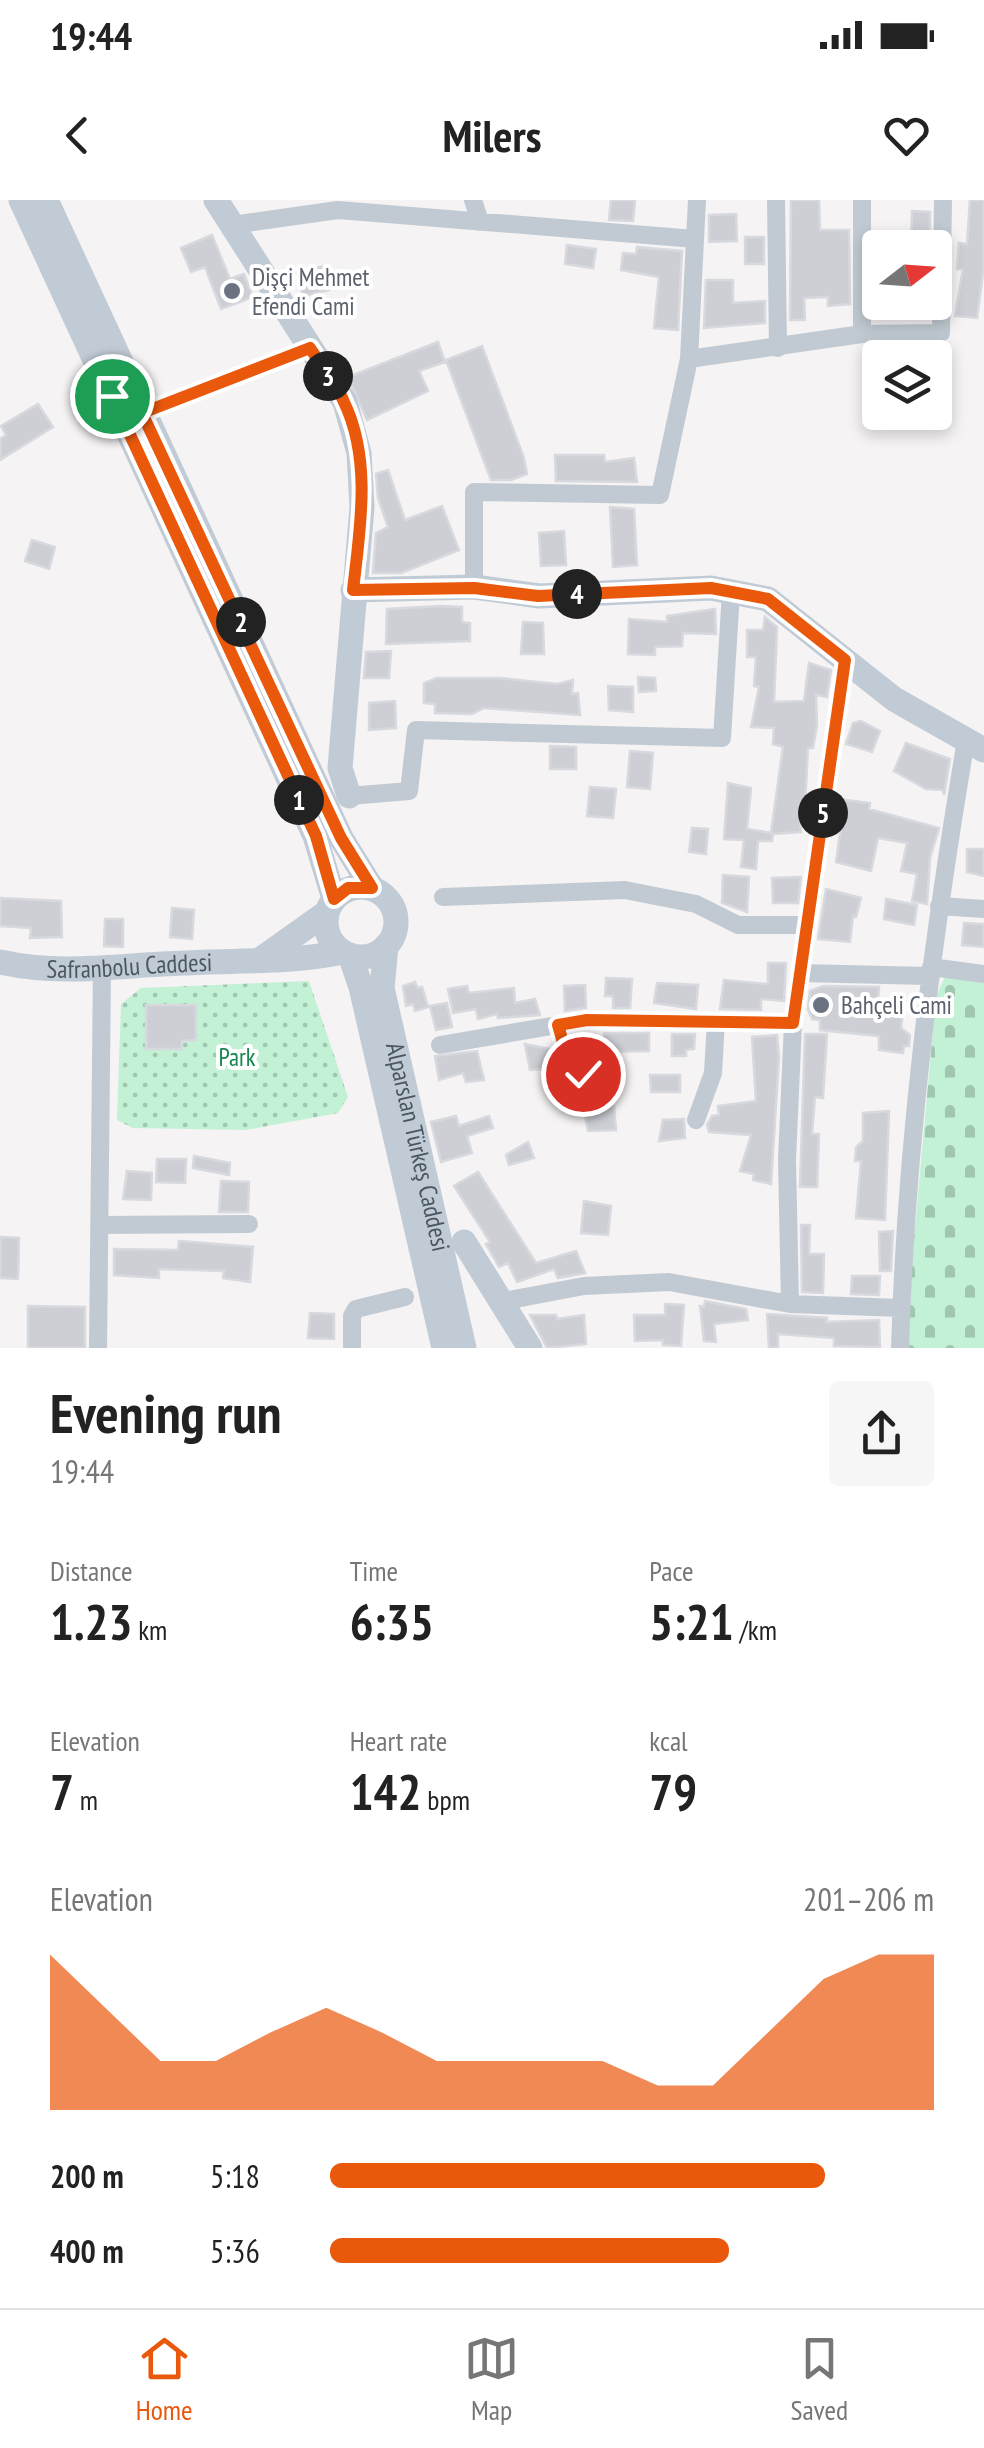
<!DOCTYPE html>
<meta charset="utf-8">
<style>
:root{--surface:#fff;--page:#f6f6f6;--text:#222;--muted:#767676;--line:#e0e0e0;--accent:#ea580c}
body{margin:0;font-family:"PT Sans Narrow",sans-serif;background:var(--page);color:var(--text);height:100vh;display:flex;flex-direction:column;font-size:38px;white-space:nowrap}
*{box-sizing:border-box;margin:0}
p{font-size:32px;color:var(--muted)}
.icon{flex:none;width:55px;height:55px;fill:none;stroke:currentColor;stroke-width:2;stroke-linecap:round;stroke-linejoin:round}
.map{position:relative;height:1148px;overflow:hidden}
.panel{display:flex;flex-direction:column;background:var(--surface);flex:1}
.panel>*{flex:none}
.needle{width:65px;rotate:73deg}
.controls{position:absolute;left:862px;top:30px;display:grid;gap:20px}
.controls a{display:grid;place-items:center;width:90px;height:90px;border-radius:10px;background:var(--surface);box-shadow:0 5px 15px #0003;font-size:50px}
.pin{position:absolute;display:grid;place-items:center;width:85px;height:85px;color:#fff;margin:-42px;border:5px solid #fff;border-radius:50%;box-shadow:0 2px 10px #0007}
.km{position:absolute;width:50px;height:50px;margin:-25px;border-radius:50%;background:#222;color:#fff;font-size:28px;line-height:50px;text-align:center}
.round{display:grid;place-items:center;flex:none;width:105px;height:105px;border-radius:10px;background:var(--page)}
.head{display:flex;align-items:center;justify-content:space-between;height:170px;padding:0 50px}
h1{font-size:55px;font-weight:700;line-height:75px}
.metrics{display:grid;grid-template-columns:repeat(3,1fr);gap:15px;height:170px;padding:10px 50px}
.metrics div{display:grid;align-content:center}
.metrics b{font-size:50px;font-weight:700}
.metrics small{font-size:28px;font-weight:400}
.metrics p{font-size:28px}
.chart{height:280px;padding:20px 50px}
.chart p{display:flex;justify-content:space-between}
.chart svg{width:100%;height:180px;margin-top:10px;fill:var(--accent);opacity:.7}
ul{padding:0 50px;list-style:none;font-size:32px}
li{display:grid;grid-template-columns:160px 120px 1fr;align-items:center;height:75px}
li i{height:25px;border-radius:12px;background:var(--accent)}
.status{display:flex;justify-content:space-between;align-items:center;height:70px;padding:0 50px;background:var(--surface);direction:ltr}
.status svg{height:28px;fill:currentColor}
header{display:flex;justify-content:space-between;align-items:center;height:130px;padding:0 50px;background:var(--surface);font-size:45px;font-weight:700}
.tab-bar{display:flex;justify-content:space-around;align-items:center;height:140px;border-top:2px solid var(--line);background:var(--surface);font-size:28px;color:var(--muted)}
.tab-bar a{display:grid;justify-items:center;gap:5px}
.tab-bar .current{color:var(--accent)}
.map>svg:first-child{display:block}
.cemetery{fill:url(#cemetery-stones)}
.park{fill:url(#park-dots)}
.building{fill:#cdcfd5;stroke:#d7d9de;stroke-width:2.5}
.lines{fill:none;stroke-linecap:round;stroke-linejoin:round}
.street{stroke:#c1cad2;stroke-width:18}
.secondary{stroke:#c1cbd6;stroke-width:25}
.route-casing{stroke:#fff;stroke-width:20}
.route{stroke:#ea580c;stroke-width:12}
.worship-dot{fill:#6b7280;stroke:#fff;stroke-width:4}
.labels{text-anchor:middle;stroke-width:8;stroke-linejoin:round;paint-order:stroke}
.worship-label{font-size:25px;fill:#5b616d;stroke:#fff;text-anchor:start}
.street-label{font-size:25px;fill:#4a5661;stroke:#fff}
.park-label{font-size:25px;fill:#17864f;stroke:#fff}
</style>
<div class="status"><b>19:44</b><svg viewBox="0 0 49 12"><path d="M0 12V9h3v3zM5 12V6h3v6zM10 12V3h3v9zM15 12V0h3v12zM26 1h20v11H26zM47 4h2v5h-2z"/></svg></div>
<header><svg class="icon" aria-label="back" viewBox="0 0 24 24"><path d="M15 5l-7 7 7 7"/></svg>Milers<svg class="icon" aria-label="heart" viewBox="0 0 24 24"><path d="M12 20l-8-8c-3-5 5-10 8-4 3-6 11-1 8 4z"/></svg></header>
<div class="map">
<svg width="984" height="1148" viewBox="0 0 984 1148">
<defs>
<pattern id="cemetery-stones" width="16" height="16" patternUnits="userSpaceOnUse" patternTransform="scale(2.5)"><rect width="16" height="16" fill="#c3f1d5"/><path d="M2 7V4a2 2 0 0 1 4 0v3zM10 15v-3a2 2 0 0 1 4 0v3z" fill="#a0c6b0"/></pattern>
<pattern id="park-dots" width="8" height="8" patternUnits="userSpaceOnUse" patternTransform="scale(2.5)"><rect width="8" height="8" fill="#c3f1d5"/><path d="M2 2h.1M6 6h.1" fill="none" stroke="#a0c6b0" stroke-width="1.8" stroke-linecap="round"/></pattern>
</defs>
<rect width="100%" height="100%" fill="#f5f3f3"/>
<!-- cemetery -->
<path class="cemetery" d="M947,772L984,781V1148H908L906,1127L936,797Z"/>
<!-- park -->
<path class="park" d="M309,781L348,897L338,913L246,930L133,928L117,920L121,804L141,788Z"/>
<!-- building -->
<path class="building" d="M611,0H635L633,21L609,20Z
M791,0H819L820,30H849L850,104L828,106V97L804,98L805,120H790Z
M970,0H984V65L977,118L955,116L963,69H957L959,43L967,44Z
M912,11L930,12V48H911Z
M736,14L737,41L709,42V15Z
M212,35L230,79L244,74L253,97L221,109L205,67L191,72L181,48Z
M745,37H764V64H745Z
M567,45L596,49L593,68L565,64Z
M637,47L682,51L678,130L654,128L659,77L621,70L623,53L636,54Z
M323,66L329,90L303,96L297,73Z
M706,80H733V103L765,101V123L704,128Z
M438,142L445,162L419,171L428,191L367,220L348,177Z
M482,146L524,258L527,274L511,280H491L446,160Z
M38,204L53,227L0,260V239L6,235L1,226Z
M555,255H604L605,262L634,258L637,282L556,281Z
M388,270L405,320L442,306L459,350L401,373H373L376,333L388,327L378,298L376,274Z
M610,307L634,309L637,365L613,367Z
M564,331L566,365L541,366L539,333Z
M32,340L55,347L49,369L25,361Z
M441,406L462,407V422L470,423V441L386,444L387,409Z
M715,409L716,434L683,433L682,446L655,447V455L628,454L629,419L667,422V416Z
M765,417L777,427L774,502L804,501L809,463L831,470L827,497L816,495L817,525L813,548H808L805,605H799L801,632L773,634L772,641H758L756,669L741,667L744,640L724,639L728,583L751,588L747,629L771,633L783,547L773,544L774,528L751,527L759,487L754,486L756,457H747V430H763Z
M523,422L543,423L544,454H521Z
M391,451L389,478H364L366,452Z
M638,477L655,478L656,491L639,492Z
M437,478H499L558,484L573,480L572,494L578,493L580,515L484,508L472,514L435,513V504L424,503V483Z
M608,486L633,487V512L609,510Z
M395,501L396,528L369,530V503Z
M861,521L880,531L872,552L846,544L853,523Z
M906,543L950,559L944,595L943,590L926,589L894,571Z
M550,546L576,547V569H550Z
M630,551L653,553L650,589L627,587Z
M590,587L616,589L613,618L587,616Z
M838,599L870,603L869,609L939,628L930,658L927,704L912,701L917,674L901,671L907,643L878,638L871,671L836,662L841,626L834,625Z
M692,628L708,629L706,654L689,652Z
M967,649H984V676L967,672Z
M723,675L749,677L747,712L722,703Z
M801,677L798,703H773L772,678Z
M826,689L861,698L856,717L853,716L850,742L818,739Z
M0,698L61,701L62,737L30,738L31,728L0,726Z
M886,699L917,705L914,725L884,719Z
M172,708L194,710L192,739L170,737Z
M105,719H123V747L104,746Z
M964,723L984,724V747L962,745Z
M768,763H786L784,801L761,799V810L720,809L724,780L768,784Z
M606,778L632,779L630,808H613V796H605Z
M415,782L417,788L422,787L428,807L415,811L413,804L406,806L403,786Z
M657,783L698,785L696,809L654,803Z
M585,785L586,808L565,811L564,786Z
M467,786L469,793L514,788L515,803L535,799L540,815L498,818L497,814L478,819L476,809L453,813L448,789Z
M823,786L879,787L878,802L904,805L901,828L910,835L909,846H904L903,853L879,850V836L820,830V820L812,819L808,809L810,791Z
M447,803L452,827L436,830L430,806Z
M146,805H196V840L182,841V849H146Z
M604,833H649V851L603,852Z
M672,834H695L694,849L686,850V856H672Z
M805,834H827L823,898L815,897L812,934H819L817,987H800Z
M777,835L779,857L771,984L753,980L754,974L740,971L751,935L709,932L707,925L712,916L719,915L718,906L756,901L752,837Z
M525,844L550,849L555,868L530,870Z
M477,851L484,880L466,882L463,873L439,880L435,856Z
M650,875H680V892H651Z
M614,906L616,930L588,931L585,915Z
M889,911L885,1020L856,1018L861,961H855L856,947L863,941V913Z
M456,916L459,926L489,916L493,928L467,936L472,953L441,962L431,922Z
M684,919L685,938L659,941L663,920Z
M528,942L534,958L509,965L506,955Z
M194,956L230,963L229,975L193,968Z
M157,959H186L185,983L156,982Z
M127,971L152,973L151,1000L123,999Z
M478,972L536,1063L576,1051L585,1073L558,1078L554,1069L517,1082L508,1063L499,1067L486,1044L490,1042L454,986Z
M221,981L249,982L248,1012H219Z
M584,1001L611,1006L608,1035L581,1033Z
M801,1025H810L809,1054H824L823,1093L802,1092Z
M893,1031L891,1071H880L879,1032Z
M0,1037L19,1038L18,1079L0,1078Z
M179,1041L253,1047L250,1082L223,1078L224,1071L159,1069V1078L114,1075V1049L178,1050Z
M852,1076H880L879,1095L851,1094Z
M705,1101L746,1109L748,1120L714,1124L716,1142L704,1141L700,1106L704,1107Z
M665,1104L684,1105L681,1146L663,1145V1140L635,1141L634,1115H665Z
M28,1106L85,1107V1148H28Z
M310,1113L334,1114V1139L308,1138Z
M767,1114L827,1118L826,1122L879,1120L880,1147L834,1146V1138L778,1134V1148H769Z
M530,1115H556L557,1119L584,1115L586,1144L547,1148Z"/>
<g class="lines">
<!-- street -->
<path class="street" d="M473,0L480,22
M776,0L778,148
M232,25L338,10L695,39
M862,134V0
M689,159L697,0
M142,213L310,148
M474,387V292L660,295L689,159L862,134L941,133L943,0
M349,596L409,591L416,530L722,538L731,392
M443,697L625,690L696,704L738,725H807
M939,706L984,709
M931,767L984,774
M800,773L929,776
M558,825C567,854 581,875 590,904
M440,845L587,820L793,823
M696,920L713,873L716,821
M99,1025L249,1024
M504,1101L584,1086L669,1082L790,1104L901,1108
M790,1104L787,960L793,823L845,460
M98,1148L102,770
M352,1148V1116L356,1109L405,1097
M900,1148C906,943 932,742 966,540"/>
<!-- secondary -->
<g class="secondary">
<path d="M21,0L315,636L334,699"/>
<path d="M46,0L341,638L372,688"/>
<path d="M216,0L345,202L359,253L362,307L340,568L349,596"/>
<path d="M353,390L474,387L539,396L711,388L768,399L894,499L984,550"/>
<circle cx="361" cy="722" r="35"/>
<path id="s1" d="M386,746L382,788L464,1148"/>
<path d="M350,755L361,787L444,1148"/>
<path d="M261,759L326,713"/>
<path id="s2" d="M0,762C62,776 120,765 183,763C237,760 290,763 343,752"/>
<path d="M464,1042L530,1148"/>
</g>
</g>
<g class="lines">
<!-- route casing -->
<g class="route-casing">
<path id="route" d="M112,196L316,636L334,699L348,688H372L341,638L142,213L310,148C321,165 336,183 344,202C372,260 360,329 353,390L474,388L538,396L711,388L768,399L845,460L793,823L587,820L558,825L568,860L583,874"/>
</g>
<!-- route -->
<use href="#route" class="route"/>
</g>
<!-- markers -->
<g class="worship-dot">
<circle cx="232" cy="91" r="10"/>
<circle cx="821" cy="805" r="10"/>
</g>
<g class="labels">
<!-- worship labels -->
<g class="worship-label">
<text x="252" y="86">Dişçi Mehmet<tspan x="252" dy="29">Efendi Cami</tspan></text>
<text x="841" y="814">Bahçeli Cami</text>
</g>
<!-- street labels -->
<g class="street-label">
<text dy="9" stroke="none"><textPath href="#s2" startOffset="130">Safranbolu Caddesi</textPath></text>
<text dy="9" stroke="none"><textPath href="#s1" startOffset="205">Alparslan Türkeş Caddesi</textPath></text>
</g>
<!-- park labels -->
<g class="park-label">
<text x="237" y="866">Park</text>
</g>
</g>
</svg>
<div class="controls">
<a><svg class="needle" viewBox="-14 -14 28 28"><path d="M0-13l5 13h-10z" fill="#e53935"/><path d="M0 13l5-13h-10z" fill="#767676"/></svg></a>
<a><svg class="icon" aria-label="layers" viewBox="0 0 24 24"><path d="M12 4l9 5-9 5-9-5zM3 14l9 5 9-5"/></svg></a>
</div>
<div class="pin" style="left:112px;top:196px;background:#1e9e55"><svg class="icon" aria-label="arrive" viewBox="0 0 24 24"><path d="M6 21V4h12l-3 4 3 4H6"/></svg></div>
<div class="pin" style="left:583px;top:874px;background:#d93025"><svg class="icon" aria-label="check" viewBox="0 0 24 24"><path d="M5 12l5 5 9-10"/></svg></div>
<b class="km" style="left:299px;top:600px">1</b>
<b class="km" style="left:241px;top:422px">2</b>
<b class="km" style="left:328px;top:176px">3</b>
<b class="km" style="left:577px;top:394px">4</b>
<b class="km" style="left:823px;top:613px">5</b>
</div>
<section class="panel">
<div class="head"><div><h1>Evening run</h1><p>19:44</p></div><a class="round"><svg class="icon" aria-label="share" viewBox="0 0 24 24"><path d="M12 15V3M7 8l5-5 5 5M5 13v7h14v-7"/></svg></a></div>
<div class="metrics">
<div><p>Distance</p><b>1.23<small> km</small></b></div>
<div><p>Time</p><b>6:35</b></div>
<div><p>Pace</p><b>5:21<small> /km</small></b></div>
</div>
<div class="metrics">
<div><p>Elevation</p><b>7<small> m</small></b></div>
<div><p>Heart rate</p><b>142<small> bpm</small></b></div>
<div><p>kcal</p><b>79</b></div>
</div>
<div class="chart"><p><span>Elevation</span>201–206 m</p>
<svg viewBox="0 0 160 44" preserveAspectRatio="none"><path d="M0 44V6L10 19L20 32L30 32L40 25L50 19L60 25L70 32L80 32L90 32L100 32L110 38L120 38L130 25L140 12L150 6L160 6V44z"/></svg>
</div>
<ul>
<li><b>200 m</b>5:18<i style="width:82%"></i></li>
<li><b>400 m</b>5:36<i style="width:66%"></i></li>
</ul>
</section>
<nav class="tab-bar">
<a class="current"><svg class="icon" aria-label="home" viewBox="0 0 24 24"><path d="M3 11l9-7 9 7M6 9v11h12V9"/></svg>Home</a>
<a><svg class="icon" aria-label="map" viewBox="0 0 24 24"><path d="M3 6l6-2 6 2 6-2v14l-6 2-6-2-6 2zM9 4v14M15 6v14"/></svg>Map</a>
<a><svg class="icon" aria-label="saved" viewBox="0 0 24 24"><path d="M7 4h10v16l-5-4-5 4z"/></svg>Saved</a>
</nav>
